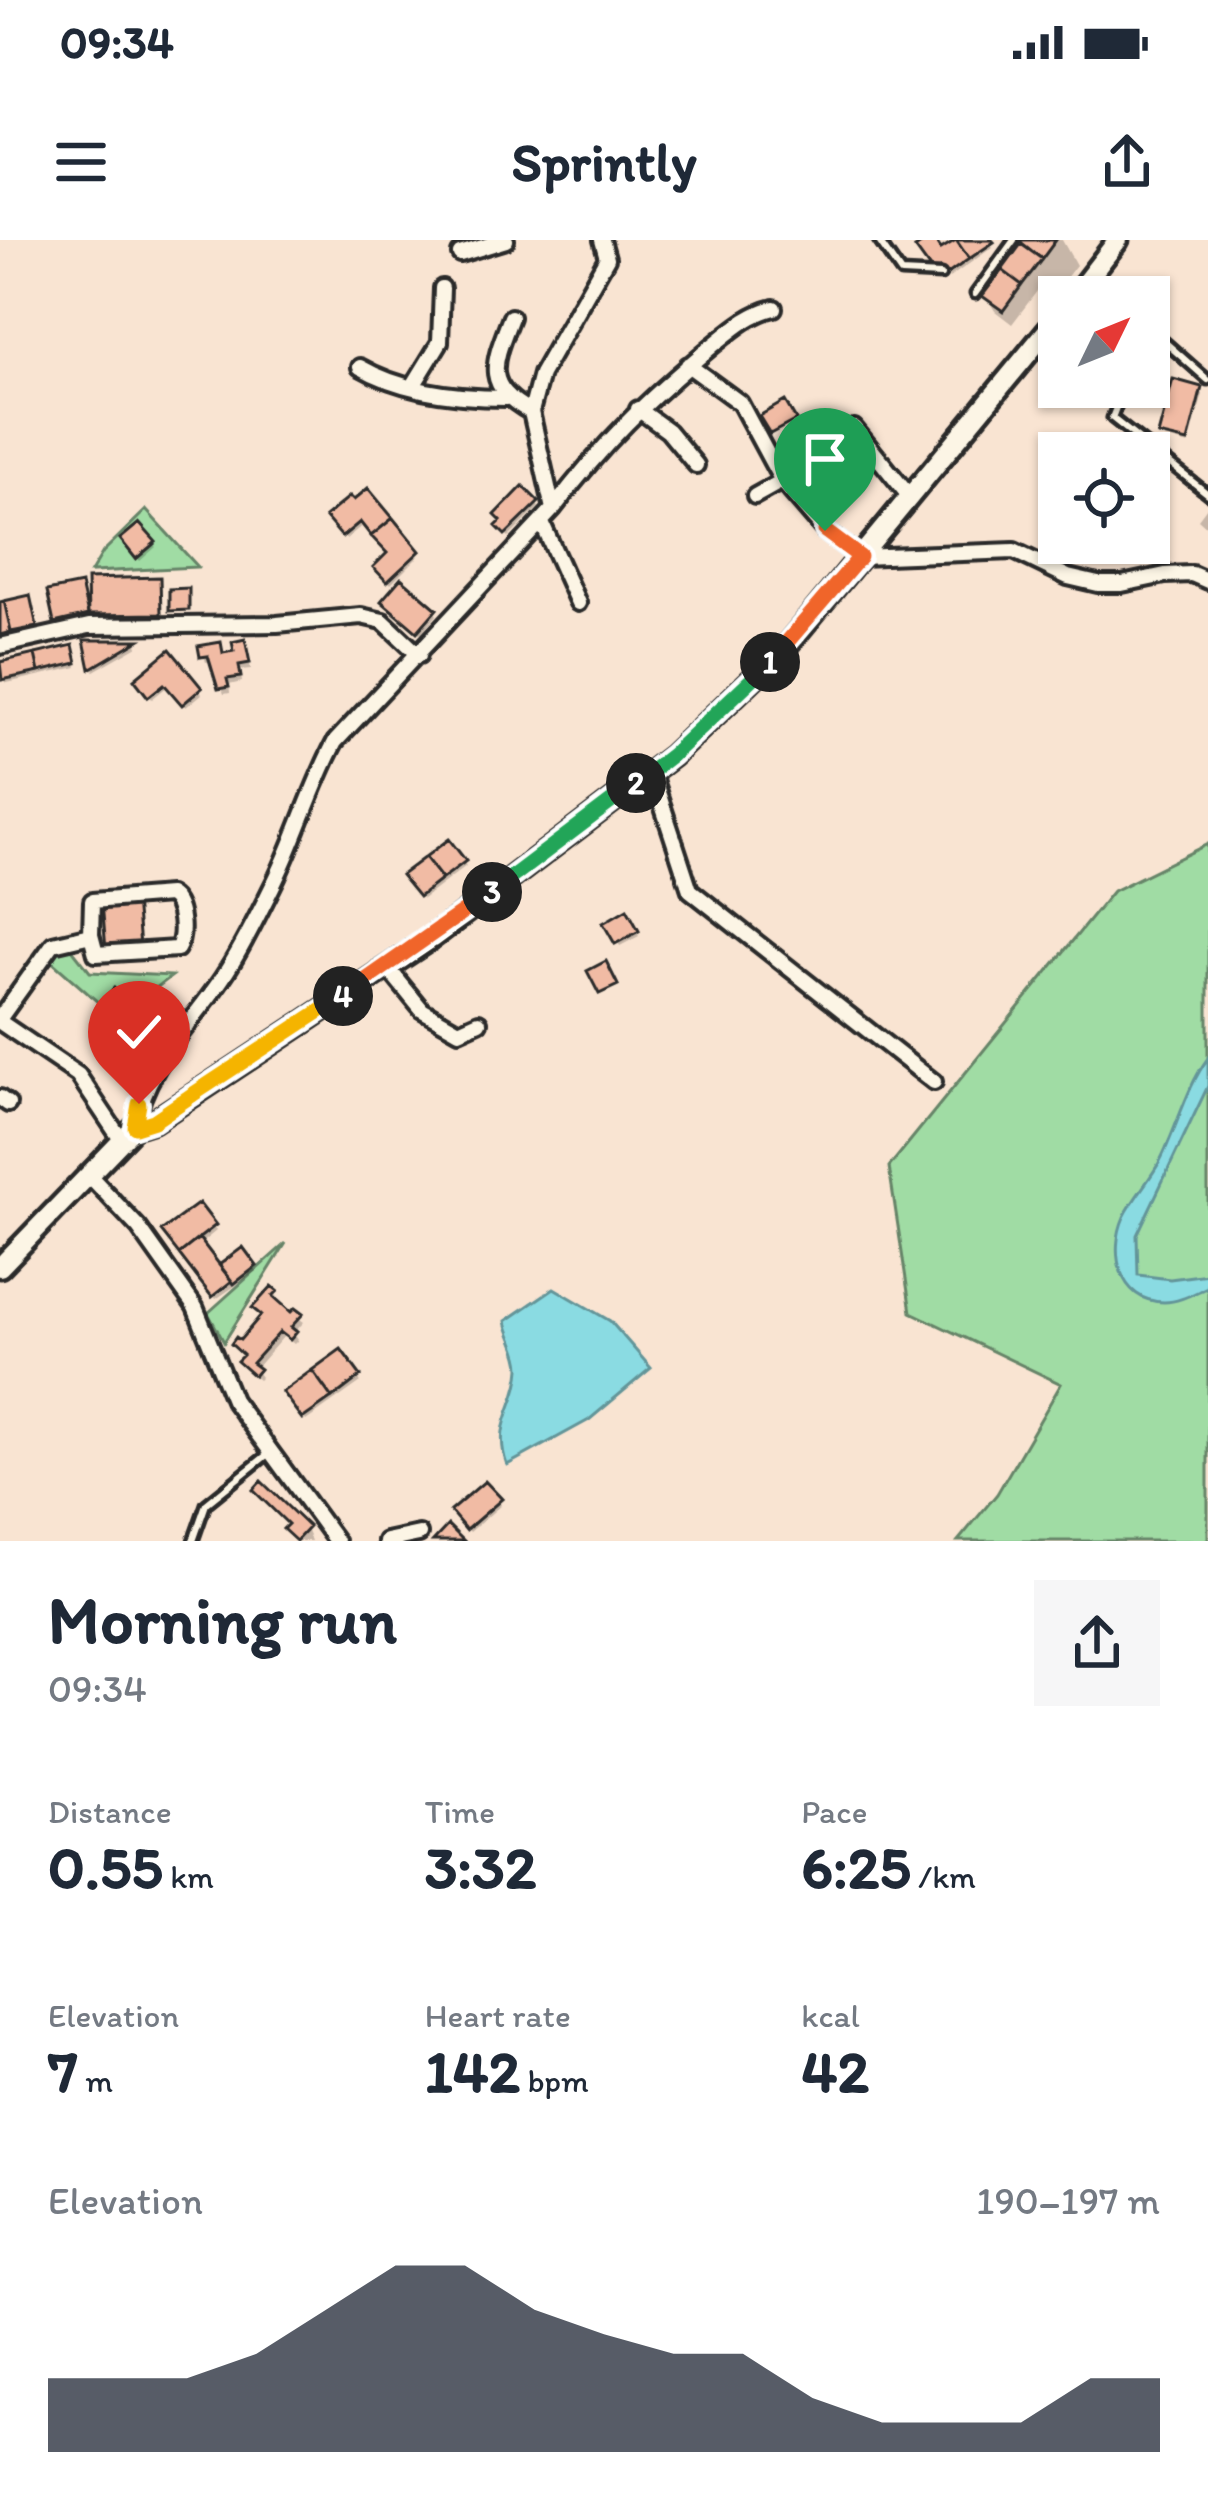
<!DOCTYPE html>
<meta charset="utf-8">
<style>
:root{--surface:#fff;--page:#f6f6f7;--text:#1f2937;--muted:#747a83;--accent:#111827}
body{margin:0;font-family:Itim,sans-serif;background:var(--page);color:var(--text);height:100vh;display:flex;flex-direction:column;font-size:45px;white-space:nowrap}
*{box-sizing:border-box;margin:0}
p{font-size:39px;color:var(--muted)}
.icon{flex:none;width:66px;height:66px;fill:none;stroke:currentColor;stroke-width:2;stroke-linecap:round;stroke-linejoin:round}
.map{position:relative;height:1301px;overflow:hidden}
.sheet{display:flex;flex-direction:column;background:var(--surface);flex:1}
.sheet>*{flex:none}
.needle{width:78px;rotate:47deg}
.fabs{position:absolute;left:1038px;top:36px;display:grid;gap:24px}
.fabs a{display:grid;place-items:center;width:132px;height:132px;border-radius:0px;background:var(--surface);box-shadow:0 3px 9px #0004;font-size:60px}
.pin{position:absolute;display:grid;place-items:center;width:102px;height:102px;color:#fff;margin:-123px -51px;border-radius:50% 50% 50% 0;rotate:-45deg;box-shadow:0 0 12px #0007}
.pin .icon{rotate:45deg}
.km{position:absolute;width:60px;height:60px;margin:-30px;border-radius:50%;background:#222;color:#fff;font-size:33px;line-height:60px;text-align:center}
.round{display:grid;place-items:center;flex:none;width:126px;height:126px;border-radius:0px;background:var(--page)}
.overview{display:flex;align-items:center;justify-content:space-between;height:204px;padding:0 48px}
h1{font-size:66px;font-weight:800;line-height:90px}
.figures{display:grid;grid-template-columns:repeat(3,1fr);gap:18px;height:204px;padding:12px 48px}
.figures div{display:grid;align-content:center}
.figures b{font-size:60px;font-weight:800}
.figures small{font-size:33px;font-weight:400}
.figures p{font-size:33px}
.chart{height:336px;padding:24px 48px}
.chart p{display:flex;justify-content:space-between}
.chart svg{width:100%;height:216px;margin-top:12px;fill:var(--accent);opacity:.7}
.status{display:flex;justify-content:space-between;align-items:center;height:84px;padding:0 60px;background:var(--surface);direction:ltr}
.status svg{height:33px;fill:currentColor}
header{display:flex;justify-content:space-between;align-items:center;height:156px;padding:0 48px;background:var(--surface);font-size:54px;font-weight:800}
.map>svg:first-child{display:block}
.green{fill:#a0dca4;stroke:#668468;stroke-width:3}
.water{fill:#8adbe2;stroke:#649599;stroke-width:3}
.shadow{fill:#0003}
.building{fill:#f1bba4;stroke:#2b2b2b;stroke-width:3}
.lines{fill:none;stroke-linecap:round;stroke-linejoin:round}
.lane-casing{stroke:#2b2b2b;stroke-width:15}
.street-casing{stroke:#2b2b2b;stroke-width:22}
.secondary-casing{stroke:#2b2b2b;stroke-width:27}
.lane{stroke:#fcf5e5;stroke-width:6}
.street{stroke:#fcf5e5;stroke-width:14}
.secondary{stroke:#fcf5e5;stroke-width:18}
.split-1-casing{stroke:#fff;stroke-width:24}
.split-2-casing{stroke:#fff;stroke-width:24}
.split-3-casing{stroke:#fff;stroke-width:24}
.split-4-casing{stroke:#fff;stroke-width:24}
.split-5-casing{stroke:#fff;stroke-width:24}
.split-6-casing{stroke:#fff;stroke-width:24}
.split-1{stroke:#f0652b;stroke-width:15}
.split-2{stroke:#22a559;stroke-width:15}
.split-3{stroke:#22a559;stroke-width:15}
.split-4{stroke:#f0652b;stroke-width:15}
.split-5{stroke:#f5b400;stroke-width:15}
.split-6{stroke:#f5b400;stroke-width:15}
</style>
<div class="status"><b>09:34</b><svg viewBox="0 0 49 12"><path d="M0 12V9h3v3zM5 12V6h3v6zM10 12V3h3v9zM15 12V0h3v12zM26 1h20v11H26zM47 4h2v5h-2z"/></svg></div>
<header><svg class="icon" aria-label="menu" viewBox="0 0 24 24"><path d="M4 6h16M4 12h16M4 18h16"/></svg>Sprintly<svg class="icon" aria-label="share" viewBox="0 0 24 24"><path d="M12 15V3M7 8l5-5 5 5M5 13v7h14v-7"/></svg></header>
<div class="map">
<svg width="1208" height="1301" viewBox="0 0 1208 1301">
<rect width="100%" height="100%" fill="#f9e4d2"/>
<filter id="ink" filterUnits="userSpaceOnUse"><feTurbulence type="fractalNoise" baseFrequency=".00833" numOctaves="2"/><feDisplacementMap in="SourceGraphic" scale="24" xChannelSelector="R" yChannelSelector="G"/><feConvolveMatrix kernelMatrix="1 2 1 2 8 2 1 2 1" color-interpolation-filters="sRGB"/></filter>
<g filter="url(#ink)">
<!-- green -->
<path class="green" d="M146,270L198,327L91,332L103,312Z
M1208,604V1301H958L997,1254L1061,1144L911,1072L889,927L1113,651Z
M49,708L72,709L90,732L172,736L116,778L51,721Z
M286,1003L224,1102L208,1073Z"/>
<!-- water -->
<path class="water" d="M1208,818V846L1137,995L1138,1035L1170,1039L1208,1034V1047C1194,1053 1180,1062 1164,1062C1118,1062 1109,1011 1124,977C1134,957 1150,940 1160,921C1177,888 1186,848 1208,818Z
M554,1048L610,1081L651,1128L589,1180L507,1225C492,1183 518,1166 520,1128C520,1111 509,1097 506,1081Z"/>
<!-- shadow -->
<path class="shadow" d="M912,0H931L940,13L959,0H989L993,7L949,38L944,31L938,36Z
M1022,0H1062L1076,25L1059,47L1047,38L1012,84L995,71L986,56L1024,6Z
M1200,150L1203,154L1189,205L1164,198L1162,194Z
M852,202L865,225L819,251L813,241L803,247L790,224L813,228Z
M1157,226L1161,240L1149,243V228Z
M353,264L419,316L391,344L379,331L391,314L364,284L346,299L331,282Z
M536,264L539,267L509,297L502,291Z
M1207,267L1208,268V288L1198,279Z
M126,304H153L156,307L140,321Z
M158,340L163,379H92L90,342Z
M82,351L90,379L59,386L57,382Z
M31,363L37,390L0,398V365Z
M387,365L434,371L437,375L421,394Z
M88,403H137L138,406L94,431Z
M244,403L251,429L240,430L242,442L229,445L230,453L224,454L213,421L206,422L201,408L223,416L237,414Z
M74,413L77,427L7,443L4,439Z
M170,414L202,454L186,467L168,446L152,459L140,444Z
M448,603L466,626L423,659L405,636Z
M626,673L639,696L620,706L607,684Z
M198,967L216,991L200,1004L219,1029L242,1011L257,1031L216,1059L165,992Z
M275,1053L279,1059L276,1062L304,1082L294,1093L298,1100L294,1104L284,1096L255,1129L261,1137L258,1140L244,1128L241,1122L245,1117L234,1104H240L263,1077L256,1068Z
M341,1113L361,1142L306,1181L286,1153Z
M256,1250L306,1289L311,1301H295L287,1289L290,1287Z
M499,1261L501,1265L470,1292L456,1276Z"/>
<!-- building -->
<path class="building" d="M927,0H935L941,9L956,0L969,19L945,36L940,29L934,34L915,8Z
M956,0H992L994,2L969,19Z
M1018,0H1056L1042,19Z
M1021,4L1042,19L1022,45L1002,30Z
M1002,30L1022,45L1003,71L982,56Z
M1173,139L1202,147L1188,202L1158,195Z
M785,161L796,180L770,194L759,176Z
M853,198L865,220L840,234L827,212Z
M807,211L814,223L829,215L840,234L814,249L808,239L798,244L786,223Z
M523,246L539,262L505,295L496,286L501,281L495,275Z
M368,248L393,278L371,296L360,282L342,297L325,277L350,256L354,260Z
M393,278L420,311L387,342L373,327L387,313L371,296Z
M139,283L156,302L136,319L120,299Z
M160,337L161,374L88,375L87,339Z
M401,338L437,369L417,392L381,361Z
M81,344L88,375L54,383L47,351Z
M189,348V370L169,371V349Z
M30,355L37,387L11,392L4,361Z
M4,361L11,392L0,395V362Z
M245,399L250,423L239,425L241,437L227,439L229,447L218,449L208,416L200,417L198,406L221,402L223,413L234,411L232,402Z
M84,400H139L90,429Z
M73,405L77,423L39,432L35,414Z
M170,409L202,448L182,465L164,444L148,457L134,439Z
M35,414L39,432L2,440L0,422Z
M449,599L466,621L442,639L425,617Z
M425,617L442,639L419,657L401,635Z
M136,659L140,707L106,710L102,662Z
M627,669L639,691L615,704L603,683Z
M606,721L618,745L599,754L587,731Z
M114,748L129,763L116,777L101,762Z
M199,963L216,985L179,1014L161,991Z
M199,998L232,1041L212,1057L179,1014Z
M243,1007L257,1026L234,1044L219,1025Z
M272,1046L278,1051L273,1056L291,1072L295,1068L303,1074L291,1087L297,1092L290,1100L280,1092L252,1123L260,1129L254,1136L237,1121L243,1115L231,1104L236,1097L240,1100L261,1075L252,1068Z
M341,1109L361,1136L332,1158L312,1130Z
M312,1130L332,1158L302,1179L282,1152Z
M261,1241L309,1287L296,1301L283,1289L288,1284L253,1250Z
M485,1241L502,1259L466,1290L450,1271Z
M448,1285L464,1301H433Z"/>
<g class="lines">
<!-- lane casing -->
<g class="lane-casing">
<path id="lane" d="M878,0L901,33L941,35
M1093,38L1114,57
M975,54L1014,0
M1149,88L1208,140
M1124,147L1112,178L1208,254
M193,1301L206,1264L268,1214"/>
</g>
<!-- street casing -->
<g class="street-casing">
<path id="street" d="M460,14L506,0
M511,77C493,124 482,145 531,172
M688,125L740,163L782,241
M360,127C403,152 458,158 506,158
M413,146L440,102L442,48
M638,169L668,191L696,225
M854,188L910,257
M755,256L782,241L825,291L860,317L1014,311L1068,337L1098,344H1122L1165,335L1192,334L1208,341
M553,269C604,202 646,161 711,107C731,91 749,74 774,68
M542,283L578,363
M0,406L89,386L277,384L361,376L383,381L419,415
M651,531L690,650L934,842L916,828
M169,655C183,663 185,696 177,709L96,714L91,695L92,661Z
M387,727L422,770L459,791L479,782
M0,778L53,704L91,695
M0,782L78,835L122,901
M0,858L8,864
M135,887C144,828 191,785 223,737C242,709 257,677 272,647C296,600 310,549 335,502L553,269L531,172L541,134L607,18L602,0
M88,934L139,988L195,1067L233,1160L336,1301
M386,1301L419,1294"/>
</g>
<!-- secondary casing -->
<g class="secondary-casing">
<path id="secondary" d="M1074,57L1118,0
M0,1027L135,887L154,881L432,698L672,516L784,409L1059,76"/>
</g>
<!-- lane -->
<use href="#lane" class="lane"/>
<!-- street -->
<use href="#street" class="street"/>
<!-- secondary -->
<use href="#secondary" class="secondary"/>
</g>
</g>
<g class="lines" filter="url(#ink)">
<!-- split-1 casing -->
<g class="split-1-casing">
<path id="split-1" d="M770,422L860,317L825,291"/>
</g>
<!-- split-2 casing -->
<g class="split-2-casing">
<path id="split-2" d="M636,543L672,515L770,422"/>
</g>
<!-- split-3 casing -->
<g class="split-3-casing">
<path id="split-3" d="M492,652L636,543"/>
</g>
<!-- split-4 casing -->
<g class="split-4-casing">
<path id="split-4" d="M343,756L492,652"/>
</g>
<!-- split-5 casing -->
<g class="split-5-casing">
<path id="split-5" d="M192,855L343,756"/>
</g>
<!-- split-6 casing -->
<g class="split-6-casing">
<path id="split-6" d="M139,864L135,887L154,881L192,855"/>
</g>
<!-- split-1 -->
<use href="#split-1" class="split-1"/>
<!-- split-2 -->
<use href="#split-2" class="split-2"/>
<!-- split-3 -->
<use href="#split-3" class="split-3"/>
<!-- split-4 -->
<use href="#split-4" class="split-4"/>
<!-- split-5 -->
<use href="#split-5" class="split-5"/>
<!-- split-6 -->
<use href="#split-6" class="split-6"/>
</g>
</svg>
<div class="fabs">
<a><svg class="needle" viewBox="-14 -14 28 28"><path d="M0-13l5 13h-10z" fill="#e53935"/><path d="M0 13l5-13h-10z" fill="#747a83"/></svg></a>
<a><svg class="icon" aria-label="locate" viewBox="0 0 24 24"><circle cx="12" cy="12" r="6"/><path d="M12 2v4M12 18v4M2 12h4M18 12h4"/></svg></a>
</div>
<div class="pin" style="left:825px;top:291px;background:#1e9e55"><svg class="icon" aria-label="arrive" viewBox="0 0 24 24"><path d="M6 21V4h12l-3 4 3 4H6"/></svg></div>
<div class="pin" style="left:139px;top:864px;background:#d93025"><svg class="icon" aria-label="check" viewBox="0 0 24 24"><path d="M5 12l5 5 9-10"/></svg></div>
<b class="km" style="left:770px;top:422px">1</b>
<b class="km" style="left:636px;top:543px">2</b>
<b class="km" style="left:492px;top:652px">3</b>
<b class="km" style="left:343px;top:756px">4</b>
</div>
<section class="sheet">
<div class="overview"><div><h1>Morning run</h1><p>09:34</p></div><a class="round"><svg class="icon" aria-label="share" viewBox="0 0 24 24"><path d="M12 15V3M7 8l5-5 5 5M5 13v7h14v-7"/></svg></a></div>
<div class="figures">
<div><p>Distance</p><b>0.55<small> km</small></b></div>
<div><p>Time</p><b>3:32</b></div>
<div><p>Pace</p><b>6:25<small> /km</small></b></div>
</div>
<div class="figures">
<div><p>Elevation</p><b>7<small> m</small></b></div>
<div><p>Heart rate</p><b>142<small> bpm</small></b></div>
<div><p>kcal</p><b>42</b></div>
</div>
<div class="chart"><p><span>Elevation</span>190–197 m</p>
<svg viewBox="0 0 160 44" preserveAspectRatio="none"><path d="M0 44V29L10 29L20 29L30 24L40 15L50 6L60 6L70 15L80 20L90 24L100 24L110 33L120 38L130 38L140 38L150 29L160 29V44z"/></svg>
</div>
</section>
